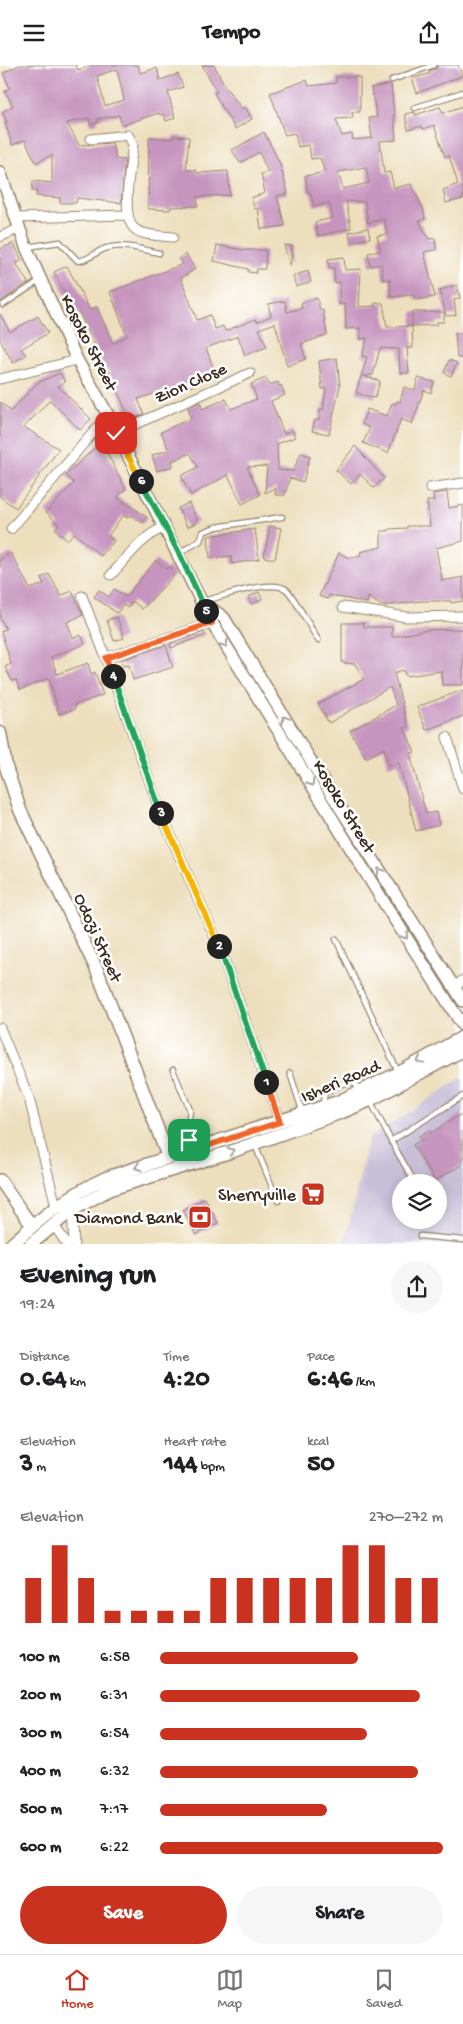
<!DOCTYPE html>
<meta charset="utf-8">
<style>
:root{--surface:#fff;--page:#f6f6f6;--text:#202124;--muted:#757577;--line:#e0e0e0;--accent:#c8321e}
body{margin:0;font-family:"Gochi Hand",sans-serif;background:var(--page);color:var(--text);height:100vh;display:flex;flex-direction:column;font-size:19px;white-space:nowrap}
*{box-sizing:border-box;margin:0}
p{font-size:16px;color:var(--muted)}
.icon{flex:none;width:28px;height:28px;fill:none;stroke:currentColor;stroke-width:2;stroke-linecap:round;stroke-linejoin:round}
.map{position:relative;height:1179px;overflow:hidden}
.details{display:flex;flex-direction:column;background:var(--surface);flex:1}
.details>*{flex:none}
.controls{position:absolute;left:392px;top:1109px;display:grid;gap:10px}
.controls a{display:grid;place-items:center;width:55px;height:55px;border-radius:50%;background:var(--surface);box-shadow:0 2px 12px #0003;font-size:25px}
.pin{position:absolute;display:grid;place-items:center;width:42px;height:42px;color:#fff;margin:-21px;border-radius:10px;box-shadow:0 2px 8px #0006}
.km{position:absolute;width:25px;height:25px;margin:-12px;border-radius:50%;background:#222;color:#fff;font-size:14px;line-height:25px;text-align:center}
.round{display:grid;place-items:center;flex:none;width:52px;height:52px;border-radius:26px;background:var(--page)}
.headline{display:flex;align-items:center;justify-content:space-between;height:85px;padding:0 20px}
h1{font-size:28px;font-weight:800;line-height:38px}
.stats{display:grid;grid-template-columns:repeat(3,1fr);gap:8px;height:85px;padding:5px 20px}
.stats div{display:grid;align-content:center}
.stats b{font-size:25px;font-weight:800}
.stats small{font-size:14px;font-weight:400}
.stats p{font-size:14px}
.chart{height:140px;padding:10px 20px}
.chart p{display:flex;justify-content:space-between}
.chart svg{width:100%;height:90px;margin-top:5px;stroke:var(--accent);stroke-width:6}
.button{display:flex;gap:10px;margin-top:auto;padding:10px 20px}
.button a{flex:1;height:58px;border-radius:30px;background:var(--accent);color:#fff;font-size:20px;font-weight:800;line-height:58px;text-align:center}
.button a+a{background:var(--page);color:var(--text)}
ul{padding:0 20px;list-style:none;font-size:16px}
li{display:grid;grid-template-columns:80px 60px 1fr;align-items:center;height:38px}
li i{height:12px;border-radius:6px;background:var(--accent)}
header{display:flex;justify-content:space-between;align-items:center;height:65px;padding:0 20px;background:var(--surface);font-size:22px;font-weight:800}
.tab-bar{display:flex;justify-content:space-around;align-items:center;height:70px;border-top:1px solid var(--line);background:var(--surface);font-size:14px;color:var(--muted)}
.tab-bar a{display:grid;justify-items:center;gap:2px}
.tab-bar .on{color:var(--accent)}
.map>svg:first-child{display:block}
.industrial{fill:#c8bfd8;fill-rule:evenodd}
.building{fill:#c695bf;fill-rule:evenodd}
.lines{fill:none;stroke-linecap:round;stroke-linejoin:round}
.service-casing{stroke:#94846e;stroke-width:7}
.minor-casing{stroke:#94846e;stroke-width:11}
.tertiary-casing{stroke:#94846e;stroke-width:14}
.secondary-casing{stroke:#94846e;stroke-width:15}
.service{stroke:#fff;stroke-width:4.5}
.minor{stroke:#fff;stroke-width:9}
.tertiary{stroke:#fff;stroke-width:11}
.secondary{stroke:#fff;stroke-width:12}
.oneway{stroke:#a79f9a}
.split-1-casing{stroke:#fff;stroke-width:10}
.split-2-casing{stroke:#fff;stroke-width:10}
.split-3-casing{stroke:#fff;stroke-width:10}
.split-4-casing{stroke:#fff;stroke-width:10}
.split-5-casing{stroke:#fff;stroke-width:10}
.split-6-casing{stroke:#fff;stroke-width:10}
.split-7-casing{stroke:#fff;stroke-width:10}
.split-1{stroke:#f0652b;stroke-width:6}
.split-2{stroke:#22a559;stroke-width:6}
.split-3{stroke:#f5b400;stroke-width:6}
.split-4{stroke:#22a559;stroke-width:6}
.split-5{stroke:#f0652b;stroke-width:6}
.split-6{stroke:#22a559;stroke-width:6}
.split-7{stroke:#f5b400;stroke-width:6}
.labels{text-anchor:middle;stroke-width:5;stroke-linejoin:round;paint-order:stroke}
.street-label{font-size:18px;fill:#3b2a1e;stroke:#fff}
.poi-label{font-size:18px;fill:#3b2a1e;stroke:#fff;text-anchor:end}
</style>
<header><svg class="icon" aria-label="menu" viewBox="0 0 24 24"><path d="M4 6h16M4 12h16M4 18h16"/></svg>Tempo<svg class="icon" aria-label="share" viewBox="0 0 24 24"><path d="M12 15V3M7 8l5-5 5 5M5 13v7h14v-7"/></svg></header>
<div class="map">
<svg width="463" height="1179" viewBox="0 0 463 1179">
<rect width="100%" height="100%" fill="#fff"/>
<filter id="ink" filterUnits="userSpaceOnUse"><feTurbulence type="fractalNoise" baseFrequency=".02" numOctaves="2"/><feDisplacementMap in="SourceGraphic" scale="10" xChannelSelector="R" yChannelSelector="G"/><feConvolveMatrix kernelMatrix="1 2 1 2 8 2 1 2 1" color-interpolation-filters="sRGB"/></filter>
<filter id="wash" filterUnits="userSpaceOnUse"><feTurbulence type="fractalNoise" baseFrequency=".0096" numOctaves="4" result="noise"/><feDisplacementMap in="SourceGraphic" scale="20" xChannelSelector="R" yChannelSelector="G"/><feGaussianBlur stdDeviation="1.12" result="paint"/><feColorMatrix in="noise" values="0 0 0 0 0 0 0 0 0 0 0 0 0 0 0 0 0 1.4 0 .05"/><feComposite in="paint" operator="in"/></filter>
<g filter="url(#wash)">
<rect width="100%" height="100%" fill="#eddfbd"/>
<!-- industrial -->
<path class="industrial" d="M463,1012V1179H344L369,1073ZM401,1118H439V1155H401Z"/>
<g id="blocks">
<!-- building -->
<path class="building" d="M19,0H76L78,5L93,0H138L140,8L157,3L160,15L178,9L183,22L168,27L175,53L166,56L163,49L160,50L159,48L122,60L119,50L98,54V58L90,60L89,53L67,58L79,80L112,78L116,94L125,95L121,138L77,133L76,138H60V133L36,131L37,126H32L33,116L52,118V90L36,98L25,75L12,80L5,57H7L2,47L13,41L5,26L10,23L3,8ZM117,4L124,35L105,41L97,11Z
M202,0H214L225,21L242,44L245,42L252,54L235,64L214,28L217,27Z
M438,0H458L462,11L417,28L412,13L429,9V6L436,4Z
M336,12H360V47H352L353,53L336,54L342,71L352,69L353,75L372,73L369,53L377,52L371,23L391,19L396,75L380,76L384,108L390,107L394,123L411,119L423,143L425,154L419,156L429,174L435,173L436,185L424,187L435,232L415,235L414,230L391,232L390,214L383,215L381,199L370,201L368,188L381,186L377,171L387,169L384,154L368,158L365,137L346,136L351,163L318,171L315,157L333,153L329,138L314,141L310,127L308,128L305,111L325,107L320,93L311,94L309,80L298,82L295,68L285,70L270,28L307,15L309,21L336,18ZM366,102L369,118L343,124L338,107Z
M463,41V134L446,138L443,125L458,119L449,91L445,92L434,60L423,64L422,61L408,65L405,49L415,47V50L440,42L443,48Z
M264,67L280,99L288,129L277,131L285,161L261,164L258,143L255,144L251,133L265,128L261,109L268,107L259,87L240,98L232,85Z
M173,71L189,72L186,105H196L197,108L228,106L230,130L197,132L198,141L171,142L170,145L148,144L149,72L173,74Z
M368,163L370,173L351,177L349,167Z
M14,178L22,196L16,198L28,218L0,237V184Z
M217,180L243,185H266L265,204H257L256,208L248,207V204L214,196Z
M284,180L293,181L290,201Z
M186,189L195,204L181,213L197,255L210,250L215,264L223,261L225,266L256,254L257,257L271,251L268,239L285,236L287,247L302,243L301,238L317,233L320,245H323L327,270L301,279L306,294L287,301L275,258L259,264L267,282L245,290L238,271L206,283L217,312L170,329L169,324L138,334L144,349L130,355L108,304L106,305L79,247L75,249L54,207L67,201L90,245L97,242L113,278L127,271L110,227L183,199L179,193Z
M344,192L345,205L361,204L359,242L375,241V238H383L387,262L412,261L413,283H407L409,308H400L399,284L380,283L373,310L363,311L380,316L375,333L356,328L367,292L362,291L367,273L360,274V263L346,264L345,239H339L340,217L335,218L334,203H329L328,194Z
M308,206L311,217L296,222L293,211Z
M457,220L460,233L454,235L456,250L446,251L440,225Z
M412,247H444V257H437V260L412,261Z
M0,249L10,267L38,251L48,268L21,284L26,290L13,298L0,275Z
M455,268H463V293H457Z
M337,293L340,321L329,369L312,366L315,355H319L320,344L323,345L326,324H322L319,296Z
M449,295L457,298L451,311L444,308Z
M60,308L65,317L58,321L91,354L80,365L50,335L24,362L59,384L16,443L0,432V337L11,346L37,318Z
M266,313L269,320L278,317L279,321L281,320L285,330L271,336L284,369L292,365L295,372L277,379L278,405L293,406L301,388L310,391L303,417L290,413L285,430H275L276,423L265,428L267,401L247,402L260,430L242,439L228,410L191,430L181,411L198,402L190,388L172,396L173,401L157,406L152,390L169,385L161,367L191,353L188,343L200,337L202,344L226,334L231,344L257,334L251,319Z
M418,313L434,317L431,328L424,325L412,359L401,354L388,388L363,378L370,363L362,359L367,344L387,351L392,338L396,339L397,336L400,337L404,322L415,325Z
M101,377L126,424L117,432L147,452L143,458L130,450L128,453L123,450L108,471L114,476L101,491L74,468L67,475L55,464L59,460L46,447L74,418L66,410Z
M355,381L384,413L374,423L360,409L351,419L336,405Z
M447,427L449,443L463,440V476L436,483L442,516L463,512V536L451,538V536H422L382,541L368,532L367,538L329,530L328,534L319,531L339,488L349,493L361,491L360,487L381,482V466H389V464L407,463V461H430L427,436H434L433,429Z
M189,438L198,457L187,462L178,443Z
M270,461L281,463L275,494L264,492Z
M255,464L259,494L232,499L231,491L210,493L208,471Z
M11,488L30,524L44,519L41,513L49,509L61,531L72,526L83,550L67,557L73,573L81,570L85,579L51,592L57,609L88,598L91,609L95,607L103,630L74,640L75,644L59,649L49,613L20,625L16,615L12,616L5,602L11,599L1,566L6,564L0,553V494Z
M156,495L166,504L169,502L176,508L142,544L133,536L128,543L123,540L117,548L94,532L99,525L109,532L114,524L126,532Z
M259,527L262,534L252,539L248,532Z
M117,552L124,573L114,576L107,555Z
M342,558H364V562H392V572L427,565L463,564V620H442L441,606L406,611L403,605L394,608L408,662L404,663L415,687L410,689L426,749L436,747L439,760L416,766L399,698L388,701L384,683L366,693L350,666L396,640L390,622L329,658L318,639L364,614L355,599L342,598Z
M204,567L205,570L171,583L170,579Z
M166,580L173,602L133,615L129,600L123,601L121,595Z
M463,625V651L426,665L417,642Z
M463,1048V1099L435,1116L413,1080L421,1075L419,1071L429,1065L431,1068Z
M205,1133L218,1158L196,1170L183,1145Z"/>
</g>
</g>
<g filter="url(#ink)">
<use href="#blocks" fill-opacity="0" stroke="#94846e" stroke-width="1"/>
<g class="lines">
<!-- service casing -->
<g class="service-casing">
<path id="service" d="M392,15L434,0
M414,43L463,27
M27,182L60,177L78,196C90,195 96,186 107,183C123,178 144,185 159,188
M3,240L39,216
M179,488L200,476L203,467L216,462L282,452
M203,536C222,532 272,513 287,525C295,533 311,564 318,575
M336,874L398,1007
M173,1005L190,1045L187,1070L192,1084
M290,1008L303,1048
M370,1035L391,1076L463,1031
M322,1041L325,1028L341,1019L353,1017L362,1025
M391,1076L415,1118
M255,1080L278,1136
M420,1171L463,1175"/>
</g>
<!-- minor casing -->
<g class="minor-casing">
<path id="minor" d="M91,74L128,70L133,79C131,98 120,153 135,164C143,171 163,171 173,172
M16,153L127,150
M0,172L18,164
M0,314L77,295
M116,368L250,308
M430,423L463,418
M11,464L108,350
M111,510C123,497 148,466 164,463
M82,531L106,593L160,746L221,886L280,1057
M343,542L407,552L463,551
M106,593L212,558
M447,672L463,724
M455,922L463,915
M0,963L29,1033L56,1141
M72,1145L74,1179
M53,1159L67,1179"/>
</g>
<!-- tertiary casing -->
<g class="tertiary-casing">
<path id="tertiary" d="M0,107L26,182L77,295L108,350L212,558L388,844L463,961
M205,539L224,553L320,711L463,936
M0,1115L32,1161"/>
</g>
<!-- secondary casing -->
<g class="secondary-casing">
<path id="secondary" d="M0,668L6,702L20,745L97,905L168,1092
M12,1179C41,1153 70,1129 106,1113L338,1037L399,1008L463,972
M31,1179L72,1145L110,1124L233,1086L342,1047L370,1035L463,985"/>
</g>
<!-- service -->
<use href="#service" class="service"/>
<!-- minor -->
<use href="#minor" class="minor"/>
<!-- tertiary -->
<use href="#tertiary" class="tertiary"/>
<!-- secondary -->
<use href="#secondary" class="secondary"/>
</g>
<!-- one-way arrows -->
<defs><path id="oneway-chevron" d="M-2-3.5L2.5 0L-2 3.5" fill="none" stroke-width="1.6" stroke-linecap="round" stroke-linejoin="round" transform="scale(1.25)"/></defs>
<g class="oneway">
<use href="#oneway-chevron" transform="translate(225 579) rotate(58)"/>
<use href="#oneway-chevron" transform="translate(285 654) rotate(-121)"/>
<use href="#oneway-chevron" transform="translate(311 718) rotate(58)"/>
<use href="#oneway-chevron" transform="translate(380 806) rotate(-122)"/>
<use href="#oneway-chevron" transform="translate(405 871) rotate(57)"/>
<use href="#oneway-chevron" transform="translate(420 996) rotate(151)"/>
<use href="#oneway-chevron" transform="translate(231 1086) rotate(-18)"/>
<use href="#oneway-chevron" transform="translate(138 1102) rotate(161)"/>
</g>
</g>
<g class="lines" filter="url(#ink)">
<!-- split-1 casing -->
<g class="split-1-casing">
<path id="split-1" d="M189,1075L192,1086L280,1057L266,1017"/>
</g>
<!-- split-2 casing -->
<g class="split-2-casing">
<path id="split-2" d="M219,881L266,1017"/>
</g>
<!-- split-3 casing -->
<g class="split-3-casing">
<path id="split-3" d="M161,748L219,881"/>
</g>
<!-- split-4 casing -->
<g class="split-4-casing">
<path id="split-4" d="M113,611L161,748"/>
</g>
<!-- split-5 casing -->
<g class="split-5-casing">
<path id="split-5" d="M113,611L106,593L212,558L206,546"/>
</g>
<!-- split-6 casing -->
<g class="split-6-casing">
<path id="split-6" d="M141,416L179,488L206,546"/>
</g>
<!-- split-7 casing -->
<g class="split-7-casing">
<path id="split-7" d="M116,368L141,416"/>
</g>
<!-- split-1 -->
<use href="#split-1" class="split-1"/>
<!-- split-2 -->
<use href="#split-2" class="split-2"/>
<!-- split-3 -->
<use href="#split-3" class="split-3"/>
<!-- split-4 -->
<use href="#split-4" class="split-4"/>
<!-- split-5 -->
<use href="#split-5" class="split-5"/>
<!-- split-6 -->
<use href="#split-6" class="split-6"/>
<!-- split-7 -->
<use href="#split-7" class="split-7"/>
</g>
<!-- icons -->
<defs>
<g id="supermarket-square" transform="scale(1.25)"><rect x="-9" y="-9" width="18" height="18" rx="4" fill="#c8321e" stroke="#fff"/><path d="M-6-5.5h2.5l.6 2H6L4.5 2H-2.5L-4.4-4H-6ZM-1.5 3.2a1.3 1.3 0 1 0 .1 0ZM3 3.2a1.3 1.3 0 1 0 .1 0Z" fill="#fff"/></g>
<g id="bank-square" transform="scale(1.25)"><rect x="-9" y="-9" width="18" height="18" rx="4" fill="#c8321e" stroke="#fff"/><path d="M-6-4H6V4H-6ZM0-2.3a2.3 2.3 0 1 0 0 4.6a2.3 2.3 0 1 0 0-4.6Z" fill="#fff"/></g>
</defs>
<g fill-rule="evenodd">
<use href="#supermarket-square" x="313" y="1129"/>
<use href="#bank-square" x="200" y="1152"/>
</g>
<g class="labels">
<!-- street labels -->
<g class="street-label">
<text transform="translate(90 277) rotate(63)" y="6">Kosoko Street</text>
<text transform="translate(190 317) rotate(-24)" y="6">Zion Close</text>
<text transform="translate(345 741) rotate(59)" y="6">Kosoko Street</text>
<text transform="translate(99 872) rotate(66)" y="6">Odozi Street</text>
<text transform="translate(340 1015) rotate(-23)" y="6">Isheri Road</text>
</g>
<!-- poi labels -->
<g class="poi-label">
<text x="296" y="1135">Sherryville</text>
<text x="182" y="1158">Diamond Bank</text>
</g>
</g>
</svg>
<div class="controls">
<a><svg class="icon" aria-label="layers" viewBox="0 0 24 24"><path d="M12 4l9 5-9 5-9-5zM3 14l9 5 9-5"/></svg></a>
</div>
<div class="pin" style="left:189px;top:1075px;background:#1e9e55"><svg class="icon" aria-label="arrive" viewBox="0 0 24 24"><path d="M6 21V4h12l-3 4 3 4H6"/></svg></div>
<div class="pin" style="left:116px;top:368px;background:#d93025"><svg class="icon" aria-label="check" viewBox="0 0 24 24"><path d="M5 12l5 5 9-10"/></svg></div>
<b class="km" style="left:266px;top:1017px">1</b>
<b class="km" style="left:219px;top:881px">2</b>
<b class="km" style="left:161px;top:748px">3</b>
<b class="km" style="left:113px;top:611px">4</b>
<b class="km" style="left:206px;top:546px">5</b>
<b class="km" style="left:141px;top:416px">6</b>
</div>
<section class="details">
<div class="headline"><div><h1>Evening run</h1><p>19:24</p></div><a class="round"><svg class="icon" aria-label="share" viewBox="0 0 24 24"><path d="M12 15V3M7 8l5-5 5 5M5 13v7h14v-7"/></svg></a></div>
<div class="stats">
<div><p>Distance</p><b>0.64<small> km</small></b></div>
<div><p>Time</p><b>4:20</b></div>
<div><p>Pace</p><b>6:46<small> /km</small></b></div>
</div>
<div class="stats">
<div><p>Elevation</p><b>3<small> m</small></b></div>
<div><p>Heart rate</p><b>144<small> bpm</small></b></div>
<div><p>kcal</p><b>50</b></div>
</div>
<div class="chart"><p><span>Elevation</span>270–272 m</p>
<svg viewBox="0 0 160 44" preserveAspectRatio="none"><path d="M5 44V22M15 44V6M25 44V22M35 44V38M45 44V38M55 44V38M65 44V38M75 44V22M85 44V22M95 44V22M105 44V22M115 44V22M125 44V6M135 44V6M145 44V22M155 44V22"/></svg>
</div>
<ul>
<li><b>100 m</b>6:58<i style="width:70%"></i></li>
<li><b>200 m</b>6:31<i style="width:92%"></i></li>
<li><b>300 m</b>6:54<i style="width:73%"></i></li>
<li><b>400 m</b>6:32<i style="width:91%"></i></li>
<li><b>500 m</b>7:17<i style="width:59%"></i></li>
<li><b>600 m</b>6:22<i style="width:100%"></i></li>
</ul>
<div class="button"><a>Save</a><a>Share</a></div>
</section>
<nav class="tab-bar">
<a class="on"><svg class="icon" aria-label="home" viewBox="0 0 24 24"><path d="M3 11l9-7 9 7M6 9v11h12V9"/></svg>Home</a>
<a><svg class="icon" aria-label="map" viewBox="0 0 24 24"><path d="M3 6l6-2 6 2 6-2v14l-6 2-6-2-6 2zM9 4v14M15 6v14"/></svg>Map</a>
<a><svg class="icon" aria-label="saved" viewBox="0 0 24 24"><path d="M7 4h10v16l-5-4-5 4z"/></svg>Saved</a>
</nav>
